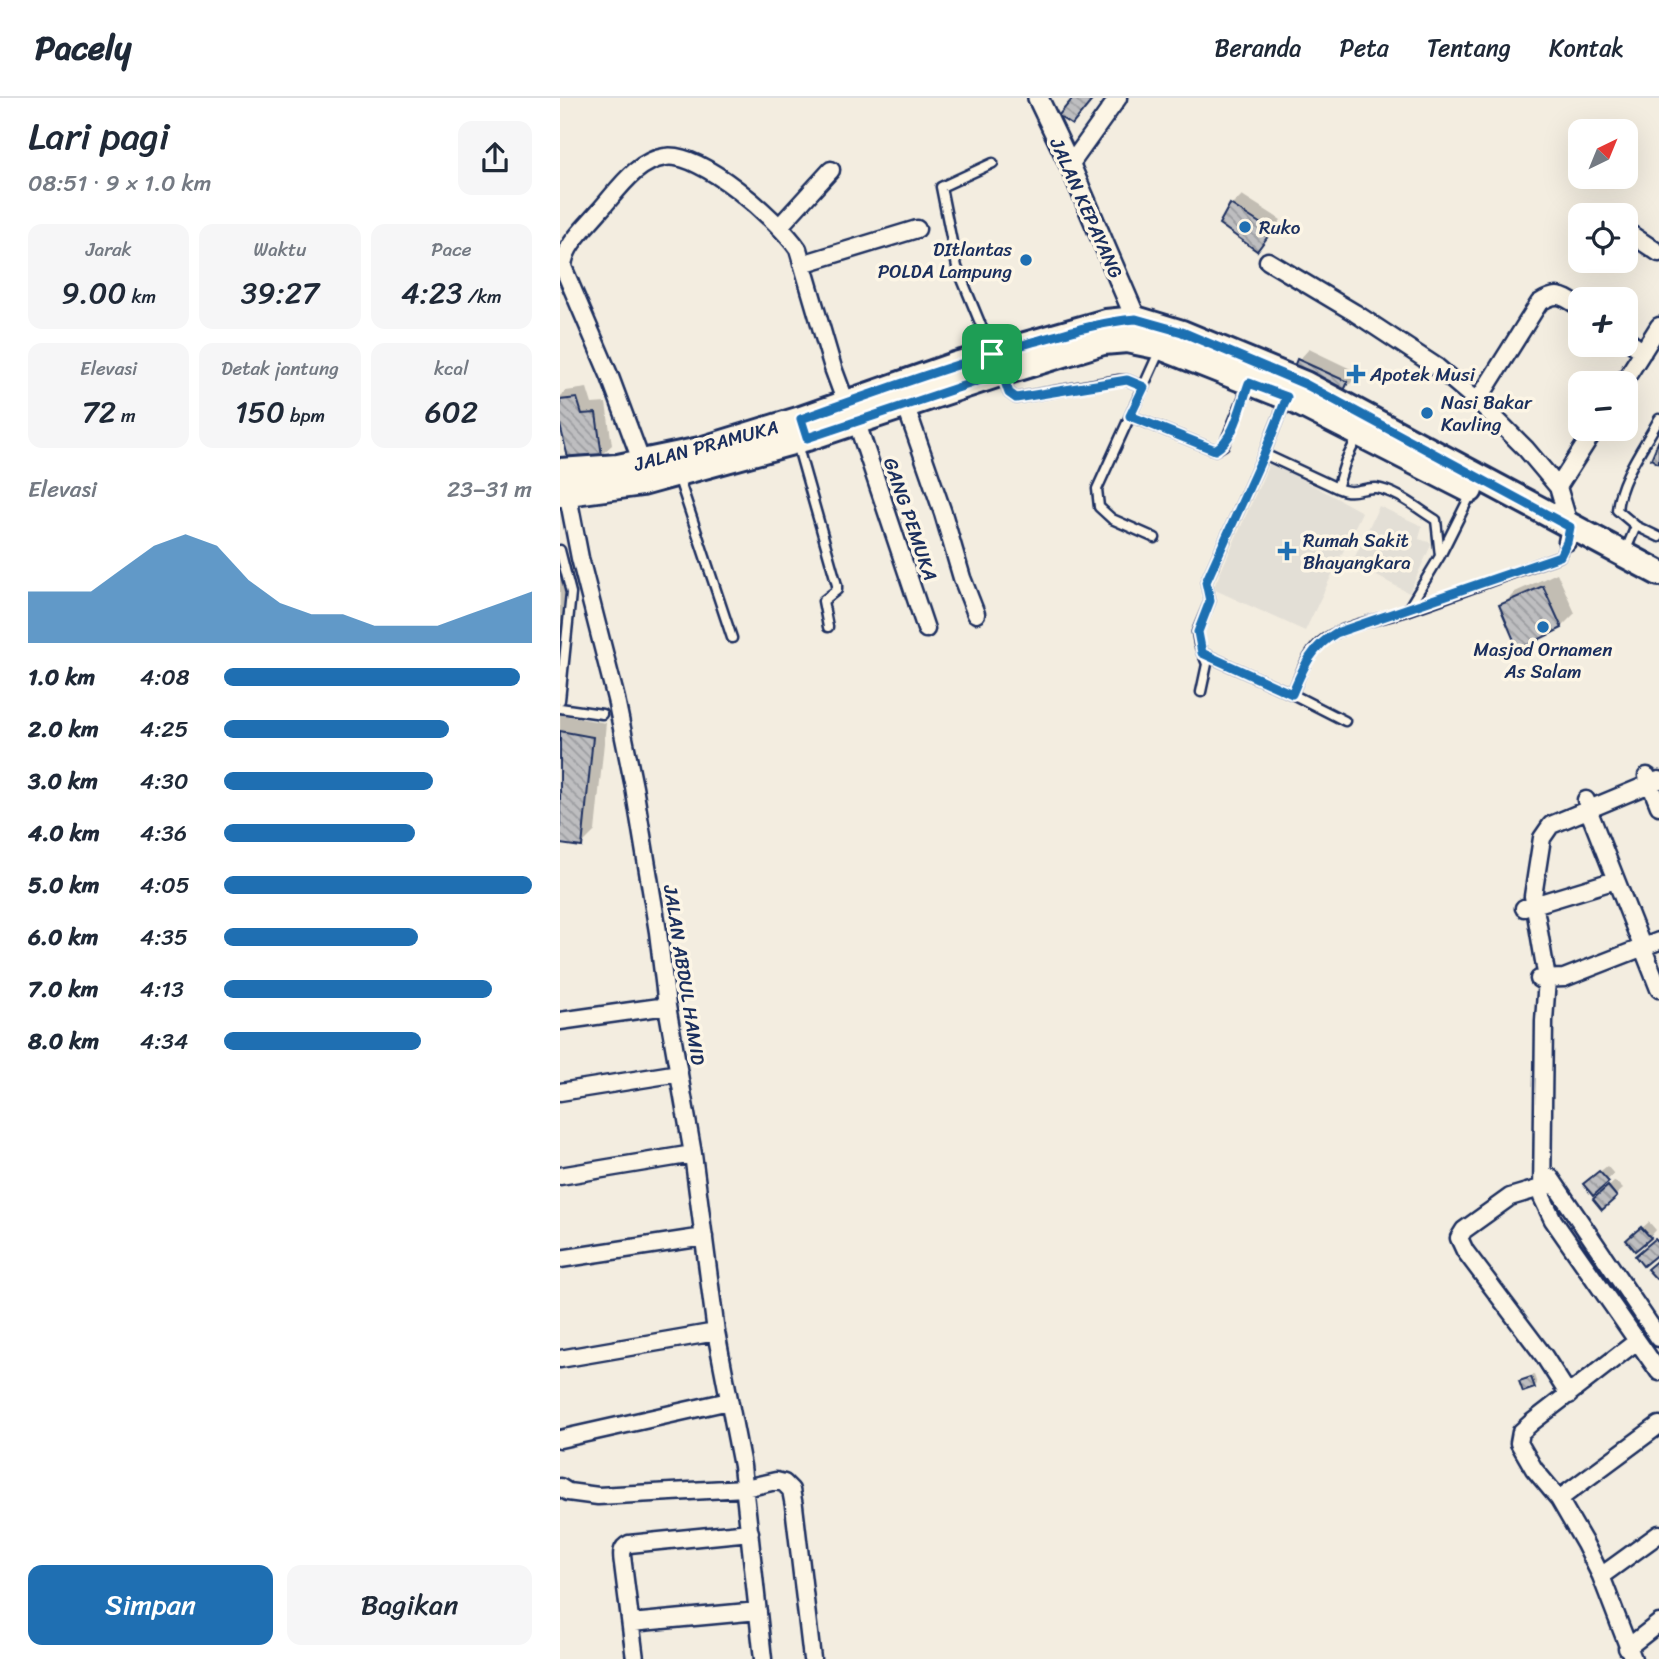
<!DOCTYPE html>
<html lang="id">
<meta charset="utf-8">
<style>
:root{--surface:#fff;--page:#f6f6f7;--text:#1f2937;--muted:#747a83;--line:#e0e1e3;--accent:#1f6fb2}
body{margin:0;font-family:Sriracha,sans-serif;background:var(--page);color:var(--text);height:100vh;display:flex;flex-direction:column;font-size:26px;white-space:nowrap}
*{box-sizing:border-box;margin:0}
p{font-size:23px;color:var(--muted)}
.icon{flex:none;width:38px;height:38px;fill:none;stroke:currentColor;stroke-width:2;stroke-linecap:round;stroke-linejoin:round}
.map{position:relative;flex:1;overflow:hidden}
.sheet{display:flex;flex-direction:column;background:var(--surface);width:560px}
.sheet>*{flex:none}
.needle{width:46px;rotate:43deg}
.controls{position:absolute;left:1008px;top:21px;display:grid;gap:14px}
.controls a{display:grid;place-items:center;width:70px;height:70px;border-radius:14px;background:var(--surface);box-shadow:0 7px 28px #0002;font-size:35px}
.pin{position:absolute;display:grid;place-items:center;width:60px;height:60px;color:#fff;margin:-30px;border-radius:14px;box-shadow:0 4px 10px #0006}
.round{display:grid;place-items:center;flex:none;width:74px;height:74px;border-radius:14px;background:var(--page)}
.headline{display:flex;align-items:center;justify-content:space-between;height:119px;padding:0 28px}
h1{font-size:38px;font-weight:600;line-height:52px}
.figures{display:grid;grid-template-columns:repeat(3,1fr);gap:10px;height:119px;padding:7px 28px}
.figures div{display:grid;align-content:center;border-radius:14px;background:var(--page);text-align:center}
.figures b{font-size:30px;font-weight:600}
.figures small{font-size:19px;font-weight:400}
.figures p{font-size:19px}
.chart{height:196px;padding:14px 28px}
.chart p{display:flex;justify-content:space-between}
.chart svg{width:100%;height:126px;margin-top:7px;fill:var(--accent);opacity:.7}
.action{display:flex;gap:14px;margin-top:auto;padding:14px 28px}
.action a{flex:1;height:80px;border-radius:14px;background:var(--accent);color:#fff;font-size:28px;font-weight:600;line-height:80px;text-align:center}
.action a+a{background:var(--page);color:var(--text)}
ul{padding:0 28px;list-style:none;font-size:23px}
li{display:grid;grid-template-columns:112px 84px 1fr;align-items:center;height:52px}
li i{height:18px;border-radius:9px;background:var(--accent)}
header{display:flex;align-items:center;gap:42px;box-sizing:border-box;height:98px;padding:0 35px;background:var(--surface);border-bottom:2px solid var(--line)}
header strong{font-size:33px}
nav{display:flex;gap:38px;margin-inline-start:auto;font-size:24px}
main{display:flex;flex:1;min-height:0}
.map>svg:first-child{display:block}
.built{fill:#e3dfd6}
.shadow{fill:#0003}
.building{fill:url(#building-back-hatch);stroke:#1b2f5e;stroke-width:2}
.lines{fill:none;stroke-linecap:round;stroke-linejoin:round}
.service-casing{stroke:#1b2f5e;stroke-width:13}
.minor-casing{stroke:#1b2f5e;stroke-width:21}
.tertiary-casing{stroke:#1b2f5e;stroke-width:24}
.primary-casing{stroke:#1b2f5e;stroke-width:30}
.service{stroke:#fcf5e5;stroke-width:8}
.minor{stroke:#fcf5e5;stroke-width:16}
.tertiary{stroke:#fcf5e5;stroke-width:19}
.primary{stroke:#fcf5e5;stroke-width:24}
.route-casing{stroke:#fff;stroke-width:14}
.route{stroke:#1f6fb2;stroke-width:9}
.poi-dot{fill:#1f6fb2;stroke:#fcf5e5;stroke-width:2.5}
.labels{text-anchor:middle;stroke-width:7;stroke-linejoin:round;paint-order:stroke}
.street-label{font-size:19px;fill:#1b2f5e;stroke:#fcf5e5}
.poi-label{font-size:19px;fill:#1b2f5e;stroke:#fcf5e5;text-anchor:start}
</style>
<header>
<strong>Pacely</strong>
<nav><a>Beranda</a><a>Peta</a><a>Tentang</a><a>Kontak</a></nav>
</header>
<main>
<section class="sheet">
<div class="headline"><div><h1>Lari pagi</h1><p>08:51 · 9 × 1.0 km</p></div><a class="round"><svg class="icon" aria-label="share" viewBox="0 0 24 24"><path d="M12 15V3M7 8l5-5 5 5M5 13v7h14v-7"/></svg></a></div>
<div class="figures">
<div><p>Jarak</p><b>9.00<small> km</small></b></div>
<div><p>Waktu</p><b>39:27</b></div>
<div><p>Pace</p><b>4:23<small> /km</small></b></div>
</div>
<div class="figures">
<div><p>Elevasi</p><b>72<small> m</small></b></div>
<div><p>Detak jantung</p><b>150<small> bpm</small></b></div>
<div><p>kcal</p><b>602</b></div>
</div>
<div class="chart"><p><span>Elevasi</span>23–31 m</p>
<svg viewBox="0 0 160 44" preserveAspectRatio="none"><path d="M0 44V26L10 26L20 26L30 18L40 10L50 6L60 10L70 22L80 30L90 34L100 34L110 38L120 38L130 38L140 34L150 30L160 26V44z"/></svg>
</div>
<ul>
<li><b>1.0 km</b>4:08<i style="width:96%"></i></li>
<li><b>2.0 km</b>4:25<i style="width:73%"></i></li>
<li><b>3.0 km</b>4:30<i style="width:68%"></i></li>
<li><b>4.0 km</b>4:36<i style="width:62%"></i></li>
<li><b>5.0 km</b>4:05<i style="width:100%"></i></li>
<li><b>6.0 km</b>4:35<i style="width:63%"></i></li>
<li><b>7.0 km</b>4:13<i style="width:87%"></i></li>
<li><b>8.0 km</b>4:34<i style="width:64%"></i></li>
</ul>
<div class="action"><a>Simpan</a><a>Bagikan</a></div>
</section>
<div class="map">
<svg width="1099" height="1561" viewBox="0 0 1099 1561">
<defs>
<pattern id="building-back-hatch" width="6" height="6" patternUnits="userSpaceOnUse" patternTransform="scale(1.75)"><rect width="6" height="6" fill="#bebec0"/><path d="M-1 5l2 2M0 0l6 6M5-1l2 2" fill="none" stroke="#9a9b9f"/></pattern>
</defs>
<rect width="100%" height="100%" fill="#f3ede0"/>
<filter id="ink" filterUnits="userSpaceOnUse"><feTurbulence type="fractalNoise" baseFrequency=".0143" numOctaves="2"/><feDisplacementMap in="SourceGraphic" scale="14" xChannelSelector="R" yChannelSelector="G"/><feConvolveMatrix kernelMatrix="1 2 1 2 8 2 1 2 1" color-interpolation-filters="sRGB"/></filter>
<g filter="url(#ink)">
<!-- built -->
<path class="built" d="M710,364L802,414L745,533L653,491Z
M819,408L862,428L859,441L872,445L849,495L792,465Z"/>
<!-- shadow -->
<path class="shadow" d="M682,97L721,122L697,151L661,125L672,107Z
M749,251L797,274L791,285L781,295L735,274L739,262Z
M27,290L32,306L46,305L52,347L41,357L0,320V299L6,293Z
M0,445L13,467V511L2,617L46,625L35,733L21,747L0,744Z
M997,475L1015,515L1001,529L942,508L955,494Z
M1047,1068L1054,1076L1033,1095L1032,1080Z
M1055,1083L1063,1091L1042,1109V1095Z
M1089,1124L1096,1132L1090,1139L1075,1136Z
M974,1277L977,1286L974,1289L961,1283Z"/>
<!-- building -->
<path class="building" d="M513,0H534L512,27L498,18Z
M670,106L712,133L697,153L659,126Z
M737,261L788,284L782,297L732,274Z
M17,300L22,316L36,315L42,358L8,360L0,327V302Z
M1099,342V366L1091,361Z
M983,488L1002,530L958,552L939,507Z
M0,633L33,639L22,749L0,746Z
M1039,1073L1049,1084L1033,1098L1023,1086Z
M1048,1088L1057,1099L1042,1112L1033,1101Z
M1081,1129L1091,1140L1075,1153L1066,1142Z
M1095,1141L1099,1145V1155L1083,1168L1075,1158Z
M1099,1161V1179L1096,1181L1087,1171Z
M971,1279L975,1290L963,1294L959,1283Z"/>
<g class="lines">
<!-- service casing -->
<g class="service-casing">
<path id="service" d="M432,254L397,169L381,89L433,65
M443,277L449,295L456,300L559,282H567L584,289
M570,318L655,352L664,347L689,286
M237,346L277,487V492L263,503L268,529
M704,356L777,390L786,362L798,338
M118,378L172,540
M777,390C795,398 800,389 816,390C837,393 858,411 876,422L880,458L848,511
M1076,428L1057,412C1060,380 1084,349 1099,321
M595,440L552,421L539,409L537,391L600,252
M0,452L11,495L0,602
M1065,454L1076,428L1099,439
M881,456L911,396
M642,555L732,596L785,623
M641,594L647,566L639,546L637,534L650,503L646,484L704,356L726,301
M732,596C740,578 746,558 761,544C779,528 822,521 847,513C898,496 949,476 1000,458L1007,444
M0,610L42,616"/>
</g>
<!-- minor casing -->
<g class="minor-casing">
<path id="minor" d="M510,67L558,0
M219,129L271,72
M1066,133L1099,155
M708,163L795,215L877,269L923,308L966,351L998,389L1010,429L1007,444
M242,166L357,131
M1066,241L1083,254
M1063,285L1099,228
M917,304L979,205C998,193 1002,198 1020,209
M345,306L383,415L402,480L416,516
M297,325L366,531
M82,365L50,279L3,169C4,147 26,129 40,112C58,92 76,63 105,59C141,53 218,122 238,151L273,270L286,305
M6,388L20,460L56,601L74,689L98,834L107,908L133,1056L156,1234L182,1368L203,1561
M998,389L1035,331
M1087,678L1099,708
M1099,682L991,727L982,740L973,798L987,881L984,923L982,1099L993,1122L1099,1274
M1026,702L1028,711L1099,891
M964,810L1056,782
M979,881L1004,880L1099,843
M0,923L107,908
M0,994L119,975
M0,1078L133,1056
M990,1079L1099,1240
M994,1086L950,1099L904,1132L899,1140L905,1153L984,1258L1009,1297
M0,1161L144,1139
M0,1261L156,1234
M0,1341L169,1303
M0,1389L8,1394L38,1398L185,1390L216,1383L224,1385L231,1392L234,1408L252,1561
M999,1401L1099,1327
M1041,1478L1099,1436
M71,1525L198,1513
M1067,1550L1099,1525
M75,1561L63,1466C62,1458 60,1450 69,1446L190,1434
M1073,1561L1041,1478L1025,1446L999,1401L974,1371L959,1345L961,1334L971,1325L1077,1243"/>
</g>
<!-- tertiary casing -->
<g class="tertiary-casing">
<path id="tertiary" d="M478,0L510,67L576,221"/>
</g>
<!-- primary casing -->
<g class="primary-casing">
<path id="primary" d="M0,373L58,369L140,352L241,321L395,267L546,224L576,221L622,235L745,286L1099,475
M0,396L82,385L247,340L442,275L543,244L567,242L601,249L727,299L910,392"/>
</g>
<!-- service -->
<use href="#service" class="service"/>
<!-- minor -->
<use href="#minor" class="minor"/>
<!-- tertiary -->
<use href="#tertiary" class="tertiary"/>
<!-- primary -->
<use href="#primary" class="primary"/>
</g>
</g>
<g class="lines" filter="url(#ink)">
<!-- route casing -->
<g class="route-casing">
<path id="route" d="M576,221L622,234L745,286L1010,429L1007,444L1000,458L776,535C751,549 743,570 732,596L642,555L638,534L650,503L646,484L704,356L727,299L689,285C681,306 675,341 655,352L570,318L584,289L567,282L456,300L449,295L442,275L247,340L241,321C315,294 389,268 466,246C502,236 538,224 576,221Z"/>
</g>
<!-- route -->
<use href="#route" class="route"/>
</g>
<!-- markers -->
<g class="poi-dot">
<circle cx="685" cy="129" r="7"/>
<circle cx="466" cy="162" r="7"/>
<path d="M792.5 265.5h7v7h7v7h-7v7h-7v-7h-7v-7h7z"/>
<circle cx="867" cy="315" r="7"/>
<path d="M723.5 442.5h7v7h7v7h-7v7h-7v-7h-7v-7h7z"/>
<circle cx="983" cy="529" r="7"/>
</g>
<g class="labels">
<!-- street labels -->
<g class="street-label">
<text transform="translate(527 110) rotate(66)" y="7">JALAN KEPAYANG</text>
<text transform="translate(146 347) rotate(-15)" y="7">JALAN PRAMUKA</text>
<text transform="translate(351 421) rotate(71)" y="7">GANG PEMUKA</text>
<text transform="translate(125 877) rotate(81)" y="7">JALAN ABDUL HAMID</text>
</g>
<!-- poi labels -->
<g class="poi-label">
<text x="699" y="136">Ruko</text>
<text x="452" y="158" text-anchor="end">DItlantas<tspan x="452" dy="22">POLDA Lampung</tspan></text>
<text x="810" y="283">Apotek Musi</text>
<text x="881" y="311">Nasi Bakar<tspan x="881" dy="22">Kavling</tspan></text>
<text x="743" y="449">Rumah Sakit<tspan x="743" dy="22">Bhayangkara</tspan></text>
<text x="983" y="558" text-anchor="middle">Masjod Ornamen<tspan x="983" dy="22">As Salam</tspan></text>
</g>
</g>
</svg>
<div class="controls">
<a><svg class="needle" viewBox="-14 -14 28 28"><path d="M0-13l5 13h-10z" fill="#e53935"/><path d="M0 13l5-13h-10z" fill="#747a83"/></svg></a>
<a><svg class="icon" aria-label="locate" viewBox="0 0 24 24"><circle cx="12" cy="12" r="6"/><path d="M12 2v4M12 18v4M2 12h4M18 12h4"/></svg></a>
<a>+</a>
<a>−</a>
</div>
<div class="pin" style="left:432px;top:256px;background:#1e9e55"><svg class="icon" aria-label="arrive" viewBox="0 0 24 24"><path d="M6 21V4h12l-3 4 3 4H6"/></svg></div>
</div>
</main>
